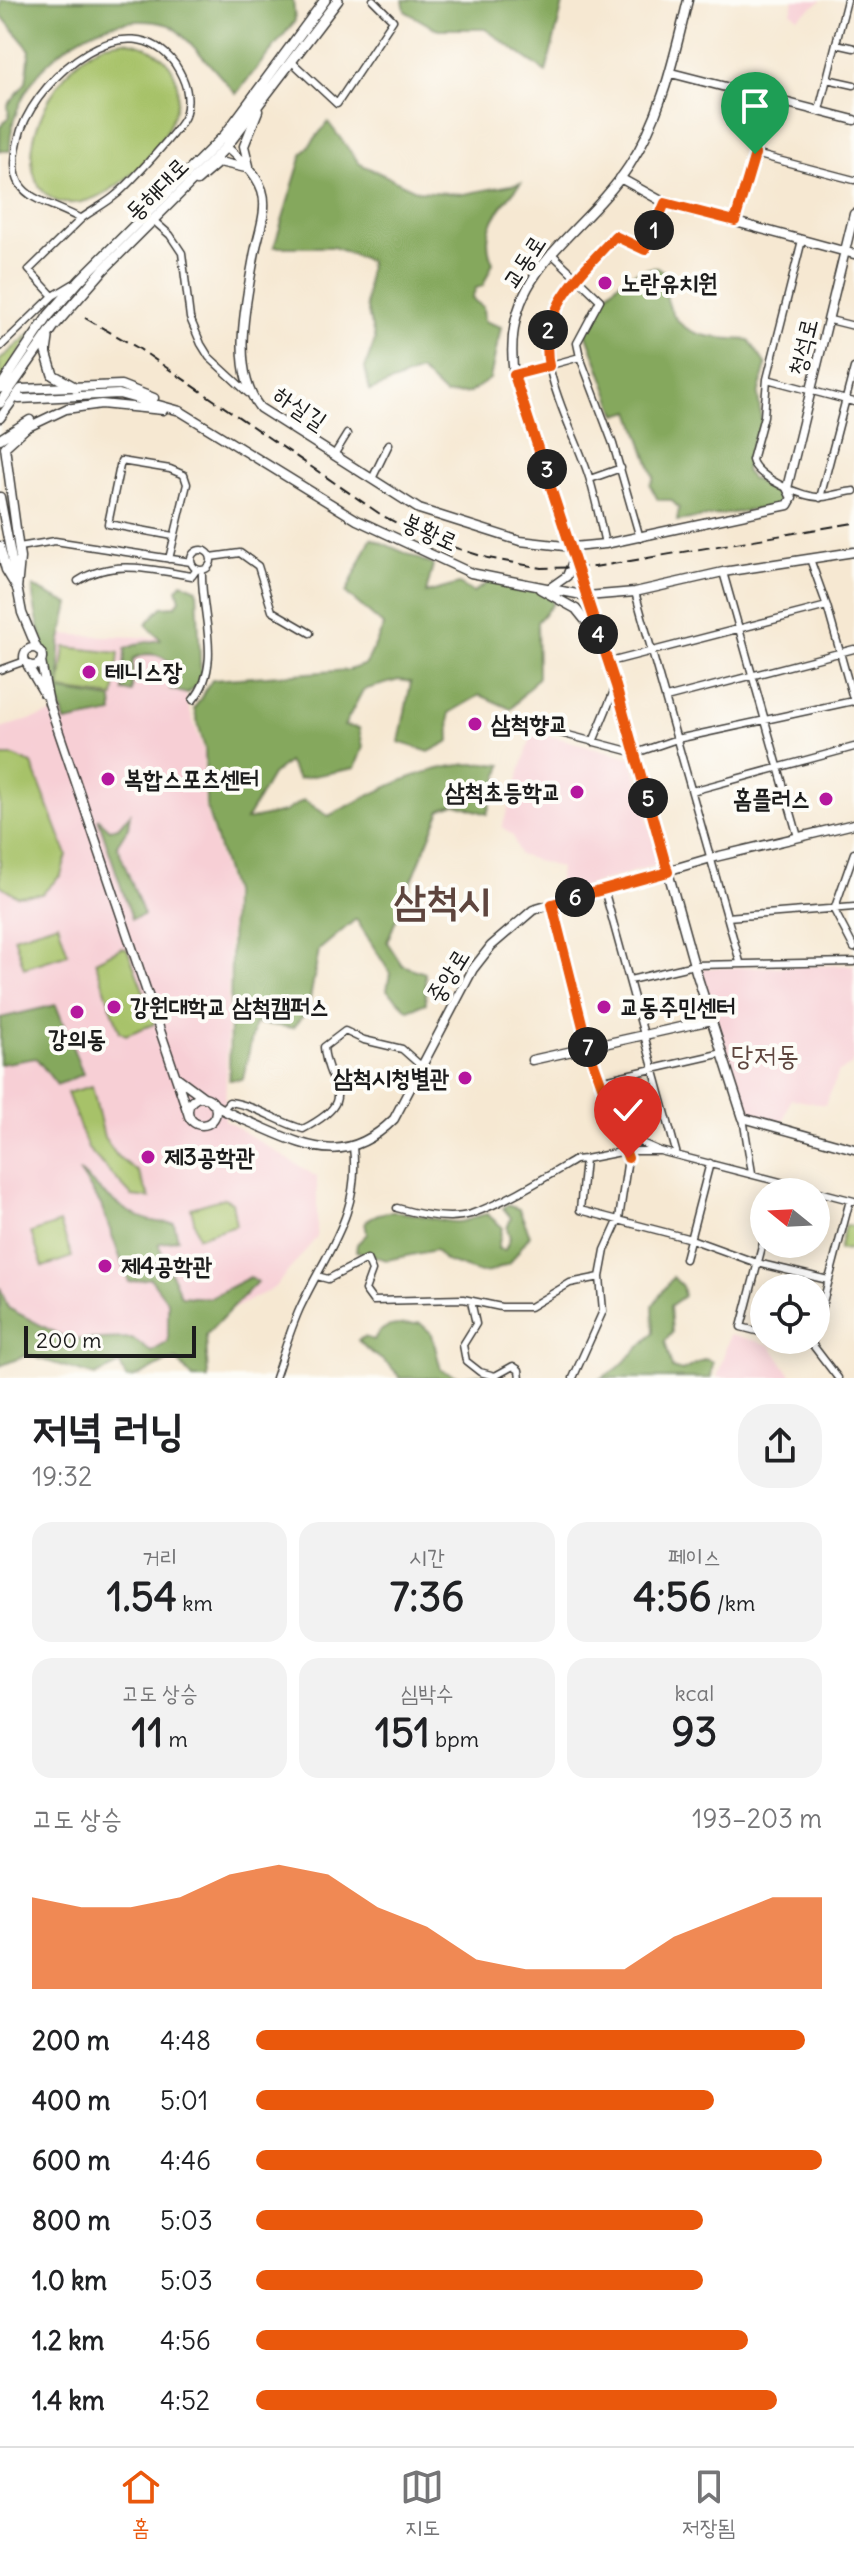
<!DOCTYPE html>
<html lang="ko">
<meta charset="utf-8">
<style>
:root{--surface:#fff;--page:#f2f2f2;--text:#202124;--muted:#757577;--line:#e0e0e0;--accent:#ea580c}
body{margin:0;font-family:Delius,"Poor Story",sans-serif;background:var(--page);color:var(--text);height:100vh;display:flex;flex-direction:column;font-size:30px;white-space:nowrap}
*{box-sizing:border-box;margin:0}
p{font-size:26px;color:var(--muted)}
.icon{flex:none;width:44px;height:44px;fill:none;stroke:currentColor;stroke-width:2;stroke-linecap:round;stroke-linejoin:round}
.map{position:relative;height:1378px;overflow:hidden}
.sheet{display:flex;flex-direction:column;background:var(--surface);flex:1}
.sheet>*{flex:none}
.needle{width:52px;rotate:288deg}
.controls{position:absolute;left:750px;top:1178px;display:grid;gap:16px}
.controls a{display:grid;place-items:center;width:80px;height:80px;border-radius:50%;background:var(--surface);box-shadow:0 4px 20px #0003;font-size:40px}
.scale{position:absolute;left:24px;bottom:20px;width:172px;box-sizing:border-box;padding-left:8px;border:4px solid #1c1c1c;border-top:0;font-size:22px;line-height:28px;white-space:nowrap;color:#1c1c1c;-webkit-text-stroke:6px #fdfcf7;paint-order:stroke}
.pin{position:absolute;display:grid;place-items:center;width:68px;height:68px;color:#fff;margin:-82px -34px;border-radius:50% 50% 50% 0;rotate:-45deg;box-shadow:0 0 8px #0007}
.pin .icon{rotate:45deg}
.km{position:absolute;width:40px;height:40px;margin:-20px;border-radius:50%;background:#222;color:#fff;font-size:22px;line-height:40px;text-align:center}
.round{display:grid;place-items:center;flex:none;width:84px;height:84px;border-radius:32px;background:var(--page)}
.summary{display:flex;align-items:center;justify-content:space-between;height:136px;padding:0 32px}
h1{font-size:44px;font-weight:800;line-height:60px}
.metrics{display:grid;grid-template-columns:repeat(3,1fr);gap:12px;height:136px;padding:8px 32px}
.metrics div{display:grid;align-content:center;border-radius:20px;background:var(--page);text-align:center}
.metrics b{font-size:40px;font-weight:800}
.metrics small{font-size:22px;font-weight:400}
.metrics p{font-size:22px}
.chart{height:224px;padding:16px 32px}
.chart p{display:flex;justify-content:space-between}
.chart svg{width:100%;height:144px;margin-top:8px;fill:var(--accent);opacity:.7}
ul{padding:0 32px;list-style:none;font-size:26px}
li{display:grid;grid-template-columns:128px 96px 1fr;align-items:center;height:60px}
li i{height:20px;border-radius:10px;background:var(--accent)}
.menu{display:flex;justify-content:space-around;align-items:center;height:112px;border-top:2px solid var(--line);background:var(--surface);font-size:22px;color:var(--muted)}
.menu a{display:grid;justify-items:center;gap:4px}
.menu .selected{color:var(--accent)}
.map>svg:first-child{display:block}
.built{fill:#f7cfd5}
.green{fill:#a7c269;stroke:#626f42;stroke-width:2}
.forest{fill:#85a85d;stroke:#50623c;stroke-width:2}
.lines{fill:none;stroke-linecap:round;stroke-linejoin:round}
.street-casing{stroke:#3d3b37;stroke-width:9}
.secondary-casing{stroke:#3d3b37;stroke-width:11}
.primary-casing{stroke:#3d3b37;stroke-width:12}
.street{stroke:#fff;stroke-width:6}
.secondary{stroke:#fff;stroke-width:8}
.primary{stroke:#fff;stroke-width:9}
.rail{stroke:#1c1c1c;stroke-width:2;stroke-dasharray:12 6;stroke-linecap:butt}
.route-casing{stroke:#fff;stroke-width:16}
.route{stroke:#ea580c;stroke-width:10}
.poi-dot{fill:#b5179e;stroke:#fdfcf7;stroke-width:3}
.labels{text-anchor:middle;stroke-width:8;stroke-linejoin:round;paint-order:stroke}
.street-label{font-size:24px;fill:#1c1c1c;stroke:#fdfcf7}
.poi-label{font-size:24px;font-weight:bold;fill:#1c1c1c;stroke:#fdfcf7;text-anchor:start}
.quarter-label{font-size:28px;fill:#5e453e;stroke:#fdfcf7}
.town-label{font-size:40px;font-weight:bold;fill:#5e453e;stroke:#fdfcf7}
</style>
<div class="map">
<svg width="854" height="1378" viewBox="0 0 854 1378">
<rect width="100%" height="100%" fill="#fdfcf7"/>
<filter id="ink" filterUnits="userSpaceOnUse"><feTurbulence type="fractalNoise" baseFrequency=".0125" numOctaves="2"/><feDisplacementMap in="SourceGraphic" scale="16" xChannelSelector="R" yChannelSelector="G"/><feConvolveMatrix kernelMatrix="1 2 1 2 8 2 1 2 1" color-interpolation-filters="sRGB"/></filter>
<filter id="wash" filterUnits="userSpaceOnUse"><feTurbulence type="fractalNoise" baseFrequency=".006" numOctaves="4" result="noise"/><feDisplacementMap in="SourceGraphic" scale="32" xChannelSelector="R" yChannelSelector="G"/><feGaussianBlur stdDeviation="1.8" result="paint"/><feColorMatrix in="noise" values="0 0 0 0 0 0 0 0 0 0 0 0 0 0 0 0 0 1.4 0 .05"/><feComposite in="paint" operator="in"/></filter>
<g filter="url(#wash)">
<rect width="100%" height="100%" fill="#f6e8d2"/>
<!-- built -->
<path class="built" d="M794,0H822L798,17L791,12Z
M42,634L175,638L189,709L203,749L204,806L230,893L225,1120L317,1177V1237L274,1288L151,1351L140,1343L115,1354L0,1338V728L65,710Z
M533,731L632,758L659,864L557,895L560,868L519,855L513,836L502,827Z
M854,965V1057L851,1066L839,1072L825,1105L791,1099L783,1122L746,1114L700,968Z
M730,1334L770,1345L793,1378H717Z"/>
<!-- green -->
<path class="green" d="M126,41C250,68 120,223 56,201C0,172 53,66 102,45C110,42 119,42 126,41Z
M34,330L0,382V360Z
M65,647L119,653L114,697L60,690Z
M0,756H13L32,764L67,855L61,875L42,894L17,896L0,885Z
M58,923L68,954L24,968L14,937Z
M121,948L127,949L154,1018V1024L126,1035L120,1032L95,961Z
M92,1086L104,1137L117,1156L138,1172L150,1198L132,1196L88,1149L67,1093Z
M224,1198L232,1202L236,1225L198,1237L191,1208Z
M60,1223L72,1257L43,1267L31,1233Z
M845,1225L854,1227V1249L839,1250Z"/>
<!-- forest -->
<path class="forest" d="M1,0H293L295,21L236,94C225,82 180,28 169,25C94,3 8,75 10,151H0V127L9,117L8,105L26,82L30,50L0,14Z
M403,0H564L546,72L485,29H436L405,11Z
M328,122L360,164L418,191L464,194L521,183C500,208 478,229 493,263L483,286L476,288L472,299L483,307L484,321L501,327L490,379L469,393L445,395L420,371L370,391L365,368L375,340L366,305L369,261L333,247H274L302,155Z
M657,267L664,272C665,333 694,338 749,340L766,365L758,395L762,425L753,440L745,471L751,478L777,493L779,503L774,507L677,521L679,508L671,500H658L650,485L654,478L631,411L617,415L585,330C600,298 620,271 657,267Z
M371,538L433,565L426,593L459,584L473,592L498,577L549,593L553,604L537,622L538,677L511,709L480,695L449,713L450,741L429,752L399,742L411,682L399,680L363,690L344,726L359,728L363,747L355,768L298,779L288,762L272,775L246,820L284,812L304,800L328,816C385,788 436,757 502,765L487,814L456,804L441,809L387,942L402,965L425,973L426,1003L408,1010L387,990L390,973L356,919L319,950L308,1010L293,1028L255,1023L243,1079L229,1080L232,892L206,806L205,749L194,709L212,680L349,670L366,664L384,626L346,593Z
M182,583L197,589L201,682L187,694L170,689L173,666C162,653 148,651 133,659L132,692L123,691L125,649L140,643L161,640L146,624L162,607L175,606L180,600L177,589Z
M33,587L69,604L60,644V691L112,699L113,713L65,722C58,697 30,606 33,587Z
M130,814L128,828L117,845L144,915L132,919L98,818L110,829L118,827Z
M56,1005L83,1074L57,1085L36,1058L0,1064V1018Z
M79,1171C108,1197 133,1225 174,1223L178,1239L158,1244L181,1296L209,1298L250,1277L257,1282L206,1335L208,1378H193L177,1360C157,1361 146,1378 126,1378L120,1364L95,1376L27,1355L0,1366V1287L8,1308L69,1340L132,1338L151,1352L168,1342V1302L150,1278L129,1282L101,1205Z
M507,1205L519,1209L530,1235L510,1263L490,1272L480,1273L445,1261L435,1250L387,1260L356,1251L357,1244L367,1234L365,1222C390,1199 428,1222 457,1222C468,1222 477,1215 487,1214L502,1227L498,1249L505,1250L510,1238L507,1228L511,1218L503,1208Z
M673,1277L682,1286L684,1296L670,1306L672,1333L665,1341L672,1368L682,1371L705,1359L713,1362L711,1378H601L618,1368L654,1333L653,1305Z
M420,1323L432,1334L441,1370L459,1377L480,1374L486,1378H400C389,1360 371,1356 358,1340L364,1337L374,1340C383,1320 402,1327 420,1323Z"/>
</g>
<g filter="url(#ink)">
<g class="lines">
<!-- street casing -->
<g class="street-casing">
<path id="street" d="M836,44L854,48
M291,61L337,104L393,20L373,0
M827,79L854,85
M819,110L847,0
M755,154L854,180
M154,221L170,235L182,253L190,318L201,344L209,357L248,393
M735,221L770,98
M802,240L767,379L764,416L752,460C756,477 804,499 822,497C833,496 843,492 854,491
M73,284L53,296L29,270L81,219L82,218C93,210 107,203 117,194C129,184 181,128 185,116C191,97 186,81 175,64C127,0 41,75 21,130C0,200 36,195 81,219
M830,320L854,326
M0,347L53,296
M580,357L613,444L640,538
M514,375L580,357L577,343L600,300L551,253
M767,379L854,402
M334,455L347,434
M372,479L389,444
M590,479L621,468
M820,498L854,368
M605,544C600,522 596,499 589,477C573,425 530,363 555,307C567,281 596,258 615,236L645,250L665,203
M19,547L55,541L191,562
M191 560a10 10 0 1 1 20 0a10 10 0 1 1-20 0Z
M211,557L240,553L258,566L272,611L310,633
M169,559L187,484L184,475L170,469L121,461L108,524L173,536
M810,559L827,606L854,702
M723,572L798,837
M78,581C113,558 153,570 192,576L197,569
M635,592L740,962
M606,663L827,606
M0,670L25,661
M666,698L854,649
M193,700C224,664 200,612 202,570
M530,725L636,753L677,739L853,701
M593,742L616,686
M692,791L854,747
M854,853L834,910L854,948
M604,889L677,1155
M552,904L588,1047L628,1158L619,1219L605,1250L600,1277L603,1311L573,1378
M727,917L854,907
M630,980L694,965L854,962
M600,1081L723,1053
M222,1110L229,1102C256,1105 277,1122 303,1129C363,1098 326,1087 324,1047L345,1031L364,1040L402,1049L420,1065
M743,1118L752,1173
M619,1133L660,1151L854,1201
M660,1151H626L585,1159L580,1210L691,1239L757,1263L828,1280
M397,1208C418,1214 449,1221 471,1214C507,1201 541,1180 575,1160L585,1159
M764,1239L741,1327L764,1333
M685,1259L710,1163
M317,1276L328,1279L367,1259L372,1271L365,1290L373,1301L463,1299L501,1307H530L570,1283L600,1277
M471,1301L476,1324L463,1345L466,1361L480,1372L495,1376L513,1366L519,1370L520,1378
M816,1329L850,1200
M794,1340L812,1344
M813,1340L812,1344L838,1378
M780,1346L790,1340
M275,1378C283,1355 290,1330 300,1308C327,1250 361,1214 353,1147"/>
</g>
<!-- secondary casing -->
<g class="secondary-casing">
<path id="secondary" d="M688,0C674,57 662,116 629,166C580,240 499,270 514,375L616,686L696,972L743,1118L854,1149
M671,73L854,120
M226,147C240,159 255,171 262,190C269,210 257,237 254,257C246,302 230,370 260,408L419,509L520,541L573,547L605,544L788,505L792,498L787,488L854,214
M249,166L244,146L258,111
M620,178L665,203L854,254
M197,181L219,162L246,168
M19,399L119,394L180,411L357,520L471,573L587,596L635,592L723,572L854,552
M66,409L101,404L163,410
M0,418L21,389L121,385L154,398
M0,439L30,420
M0,497L22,613L37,649
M0,546L6,570L15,585
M550,588L567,576L575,557
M17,589L20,558L5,447L26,428L68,408
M540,589L576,609L597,635
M24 657a9 9 0 1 1 18 0a9 9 0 1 1-18 0Z
M41,662L49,703L188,1113
M28,666L45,695
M532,1060L712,1020
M178,1078L205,1098
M188 1111a14 14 0 1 1 28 0a14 14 0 1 1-28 0Z
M212,1103C227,1114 246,1120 263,1128C315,1151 350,1163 394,1119L473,969L491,946L533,910L711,858L854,824"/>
</g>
<!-- primary casing -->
<g class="primary-casing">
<path id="primary" d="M48,338L46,352L53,375L76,388
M0,388L49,315L80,280L225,135L325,0
M0,403L54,326L103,270L226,147L338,0"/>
</g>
<!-- street -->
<use href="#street" class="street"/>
<!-- secondary -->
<use href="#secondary" class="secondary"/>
<!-- primary -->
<use href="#primary" class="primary"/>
<!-- rail -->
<path class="rail" d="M85,318L138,348L383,516L430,540L488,558L542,568L594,567L854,523"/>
</g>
</g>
<g class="lines" filter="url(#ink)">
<!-- route casing -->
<g class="route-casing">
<path id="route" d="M628,1158L588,1047L552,904L668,872L616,686L514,375L549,366C538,309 580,275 615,236L645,250L665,203L735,221L755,154"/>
</g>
<!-- route -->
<use href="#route" class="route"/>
</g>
<!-- markers -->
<g class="poi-dot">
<circle cx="605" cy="283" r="8"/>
<circle cx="89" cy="672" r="8"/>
<circle cx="475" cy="724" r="8"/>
<circle cx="108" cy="779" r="8"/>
<circle cx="577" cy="792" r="8"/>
<circle cx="826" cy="799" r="8"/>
<circle cx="114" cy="1007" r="8"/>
<circle cx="604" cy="1007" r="8"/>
<circle cx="77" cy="1012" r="8"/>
<circle cx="465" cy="1078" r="8"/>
<circle cx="148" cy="1157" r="8"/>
<circle cx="105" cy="1266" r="8"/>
</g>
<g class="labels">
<!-- street labels -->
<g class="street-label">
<text transform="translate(157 189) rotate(-45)" y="8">동해대로</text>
<text transform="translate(524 262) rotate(-57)" y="8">교동로</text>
<text transform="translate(803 347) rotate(-76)" y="8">청석로</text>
<text transform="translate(300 408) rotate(34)" y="8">하실길</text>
<text transform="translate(430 532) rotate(25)" y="8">봉황로</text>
<text transform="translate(448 976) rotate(-58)" y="8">중앙로</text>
</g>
<!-- poi labels -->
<g class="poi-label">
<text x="621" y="291">노란유치원</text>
<text x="105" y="680">테니스장</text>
<text x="491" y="732">삼척향교</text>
<text x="124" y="787">복합스포츠센터</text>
<text x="561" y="800" text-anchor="end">삼척초등학교</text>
<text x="810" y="807" text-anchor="end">홈플러스</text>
<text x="130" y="1015">강원대학교 삼척캠퍼스</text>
<text x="620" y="1015">교동주민센터</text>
<text x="77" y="1047" text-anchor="middle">강의동</text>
<text x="449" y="1086" text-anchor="end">삼척시청별관</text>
<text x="164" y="1165">제3공학관</text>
<text x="121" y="1274">제4공학관</text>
</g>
<!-- quarter labels -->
<g class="quarter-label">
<text x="765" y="1065">당저동</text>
</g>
<!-- town labels -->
<g class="town-label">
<text x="442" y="914">삼척시</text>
</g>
</g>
</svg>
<div class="controls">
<a><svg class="needle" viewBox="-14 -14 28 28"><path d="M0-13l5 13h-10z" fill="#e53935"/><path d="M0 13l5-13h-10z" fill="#757577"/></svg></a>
<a><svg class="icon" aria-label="locate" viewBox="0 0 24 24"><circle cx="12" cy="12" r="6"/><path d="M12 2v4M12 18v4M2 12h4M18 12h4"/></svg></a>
</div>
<div class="scale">200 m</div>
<div class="pin" style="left:755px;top:154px;background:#1e9e55"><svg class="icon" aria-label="arrive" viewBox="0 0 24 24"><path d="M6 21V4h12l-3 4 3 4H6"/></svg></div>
<div class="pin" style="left:628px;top:1158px;background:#d93025"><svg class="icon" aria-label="check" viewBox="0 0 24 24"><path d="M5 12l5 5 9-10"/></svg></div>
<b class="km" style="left:654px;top:230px">1</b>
<b class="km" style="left:548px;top:330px">2</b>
<b class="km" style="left:547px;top:469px">3</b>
<b class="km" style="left:598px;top:634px">4</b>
<b class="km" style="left:648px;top:798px">5</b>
<b class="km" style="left:575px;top:897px">6</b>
<b class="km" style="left:588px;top:1047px">7</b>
</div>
<section class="sheet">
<div class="summary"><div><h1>저녁 러닝</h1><p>19:32</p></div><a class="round"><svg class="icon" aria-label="share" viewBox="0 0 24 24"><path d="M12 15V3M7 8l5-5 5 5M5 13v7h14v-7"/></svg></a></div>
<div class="metrics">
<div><p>거리</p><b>1.54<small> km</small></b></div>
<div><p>시간</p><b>7:36</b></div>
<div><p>페이스</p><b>4:56<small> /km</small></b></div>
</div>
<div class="metrics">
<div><p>고도 상승</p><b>11<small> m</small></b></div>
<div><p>심박수</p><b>151<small> bpm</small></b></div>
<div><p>kcal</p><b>93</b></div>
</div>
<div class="chart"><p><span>고도 상승</span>193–203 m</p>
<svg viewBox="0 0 160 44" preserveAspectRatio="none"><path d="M0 44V16L10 19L20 19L30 16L40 9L50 6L60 9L70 19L80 25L90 35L100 38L110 38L120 38L130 28L140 22L150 16L160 16V44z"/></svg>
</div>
<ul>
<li><b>200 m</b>4:48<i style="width:97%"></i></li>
<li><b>400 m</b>5:01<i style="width:81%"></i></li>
<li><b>600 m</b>4:46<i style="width:100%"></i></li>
<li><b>800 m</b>5:03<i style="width:79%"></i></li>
<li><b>1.0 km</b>5:03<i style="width:79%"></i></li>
<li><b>1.2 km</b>4:56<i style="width:87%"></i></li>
<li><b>1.4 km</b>4:52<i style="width:92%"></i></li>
</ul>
</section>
<nav class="menu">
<a class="selected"><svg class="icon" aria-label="home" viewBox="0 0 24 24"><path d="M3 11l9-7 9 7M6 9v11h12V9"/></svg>홈</a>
<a><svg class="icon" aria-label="map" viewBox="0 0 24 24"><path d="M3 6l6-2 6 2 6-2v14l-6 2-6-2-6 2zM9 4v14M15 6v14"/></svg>지도</a>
<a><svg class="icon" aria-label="saved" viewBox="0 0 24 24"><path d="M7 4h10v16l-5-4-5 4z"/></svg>저장됨</a>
</nav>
